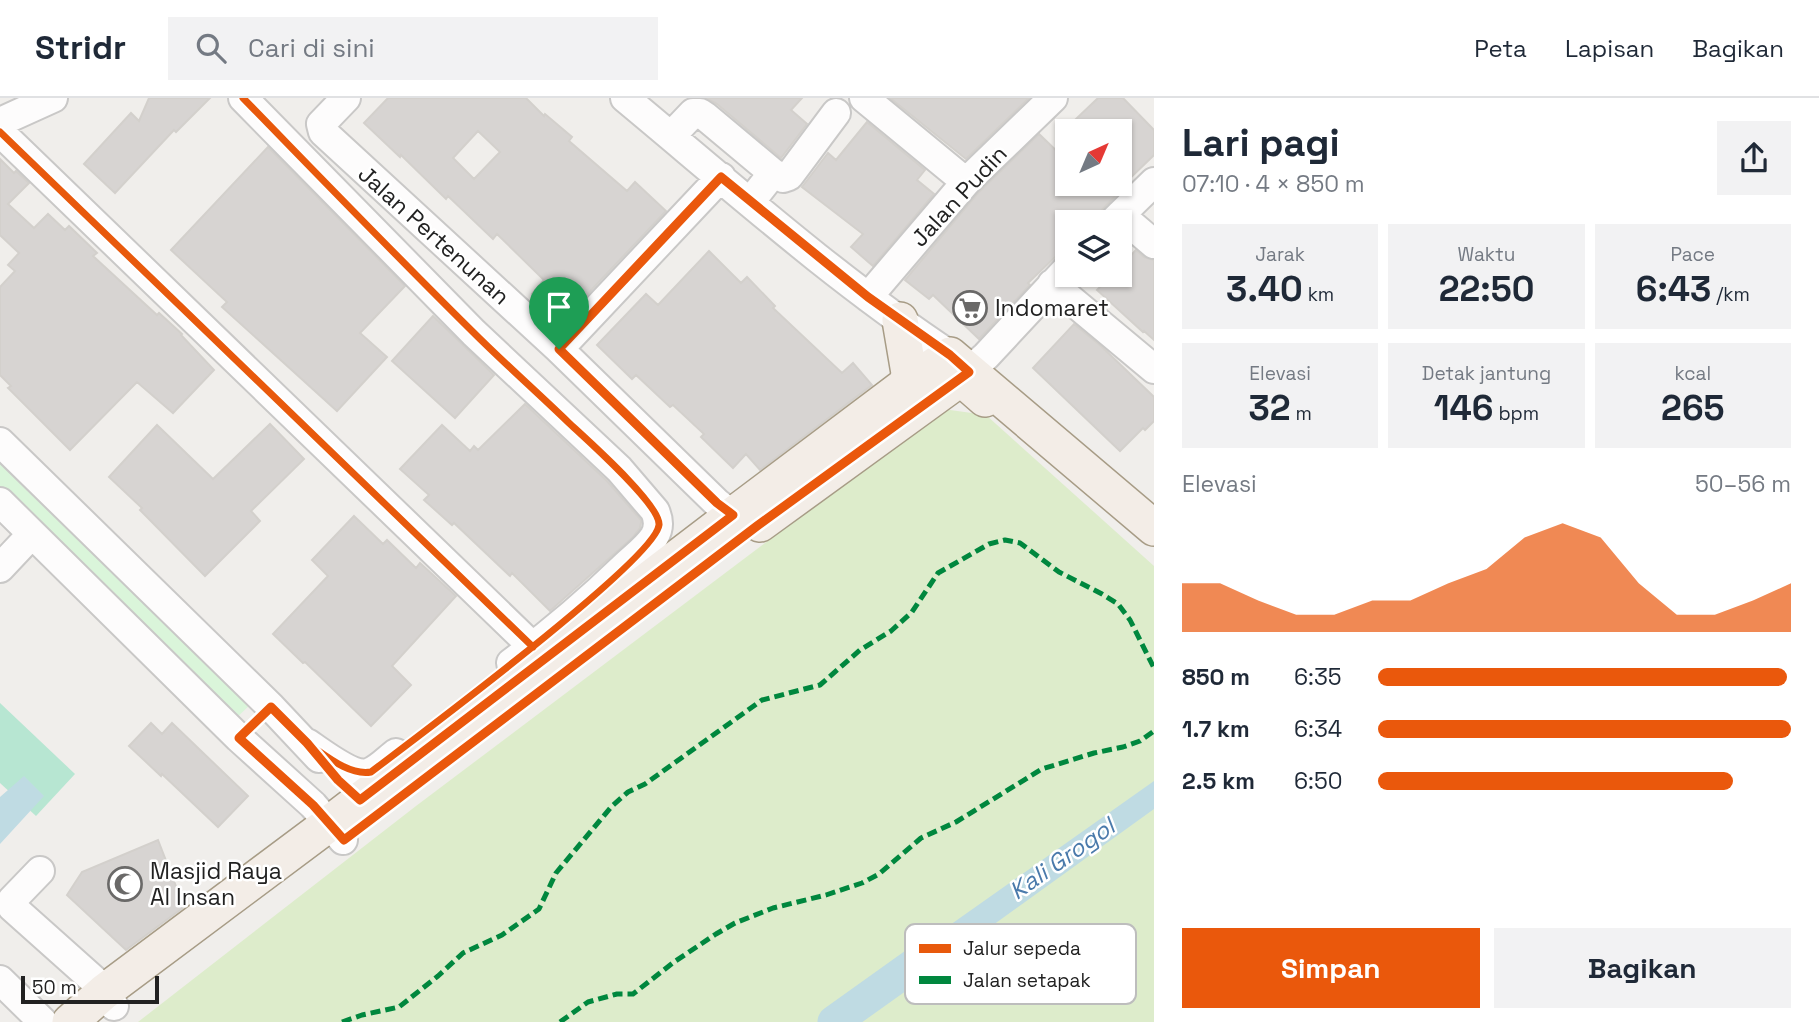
<!DOCTYPE html>
<html lang="id">
<meta charset="utf-8">
<style>
:root{--surface:#fff;--page:#f2f2f3;--text:#1f2937;--muted:#747a83;--line:#e0e1e3;--accent:#ea580c}
body{margin:0;font-family:"Space Grotesk",sans-serif;background:var(--page);color:var(--text);height:100vh;display:flex;flex-direction:column;font-size:26px;white-space:nowrap}
*{box-sizing:border-box;margin:0}
p{font-size:23px;color:var(--muted)}
.icon{flex:none;width:38px;height:38px;fill:none;stroke:currentColor;stroke-width:2;stroke-linecap:round;stroke-linejoin:round}
.map{position:relative;flex:1;overflow:hidden}
.sheet{display:flex;flex-direction:column;background:var(--surface);width:665px}
.sheet>*{flex:none}
.needle{width:46px;rotate:44deg}
.fabs{position:absolute;left:1055px;top:21px;display:grid;gap:14px}
.fabs a{display:grid;place-items:center;width:77px;height:77px;border-radius:0px;background:var(--surface);box-shadow:0 2px 5px #0004;font-size:35px}
.scale{position:absolute;left:21px;bottom:18px;width:138px;box-sizing:border-box;padding-left:7px;border:4px solid #222;border-top:0;font-size:19px;line-height:24px;white-space:nowrap;color:#222;-webkit-text-stroke:5px #fff;paint-order:stroke}
.pin{position:absolute;display:grid;place-items:center;width:60px;height:60px;color:#fff;margin:-72px -30px;border-radius:50% 50% 50% 0;rotate:-45deg;box-shadow:0 0 7px #0007}
.pin .icon{rotate:45deg}
.round{display:grid;place-items:center;flex:none;width:74px;height:74px;border-radius:0px;background:var(--page)}
.overview{display:flex;align-items:center;justify-content:space-between;height:119px;padding:0 28px}
h1{font-size:38px;font-weight:700;line-height:52px}
.metrics{display:grid;grid-template-columns:repeat(3,1fr);gap:10px;height:119px;padding:7px 28px}
.metrics div{display:grid;align-content:center;border-radius:0px;background:var(--page);text-align:center}
.metrics b{font-size:35px;font-weight:700}
.metrics small{font-size:19px;font-weight:400}
.metrics p{font-size:19px}
.chart{height:196px;padding:14px 28px}
.chart p{display:flex;justify-content:space-between}
.chart svg{width:100%;height:126px;margin-top:7px;fill:var(--accent);opacity:.7}
.cta{display:flex;gap:14px;margin-top:auto;padding:14px 28px}
.cta a{flex:1;height:80px;border-radius:0px;background:var(--accent);color:#fff;font-size:28px;font-weight:700;line-height:80px;text-align:center}
.cta a+a{background:var(--page);color:var(--text)}
ul{padding:0 28px;list-style:none;font-size:23px}
li{display:grid;grid-template-columns:112px 84px 1fr;align-items:center;height:52px}
li i{height:18px;border-radius:9px;background:var(--accent)}
header{display:flex;align-items:center;gap:42px;box-sizing:border-box;height:98px;padding:0 35px;background:var(--surface);border-bottom:2px solid var(--line)}
header strong{font-size:33px}
nav{display:flex;gap:38px;margin-inline-start:auto;font-size:24px}
.search{width:490px;height:63px;background:var(--page);display:flex;align-items:center;gap:18px;box-sizing:border-box;padding:0 24px;border-radius:0px;color:var(--muted);font-size:26px}
main{display:flex;flex:1;min-height:0}
.map>svg:first-child{display:block}
.grass{fill:#ddeccb}
.park{fill:#daf5da}
.pitch{fill:#b7e6d2}
.water{fill:#bfdbe3}
.lines{fill:none;stroke-linecap:round;stroke-linejoin:round}
.river{stroke:#bfdbe3;stroke-width:33}
.building{fill:#d7d4d2;stroke:#d3d0cc;stroke-width:2;fill-rule:evenodd}
.minor-casing{stroke:#c9c8c7;stroke-width:32}
.major-casing{stroke:#a79c86;stroke-width:38}
.minor{stroke:#fdfcfc;stroke-width:28}
.major{stroke:#f3ede7;stroke-width:35}
.quiet{stroke:#00873e;stroke-width:5;stroke-dasharray:10 5;stroke-linecap:butt}
.cycleway-casing{stroke:#fff;stroke-width:11}
.cycleway{stroke:#e8590c;stroke-width:7}
.route-casing{stroke:#fff;stroke-width:14}
.route{stroke:#ea580c;stroke-width:9}
.labels{text-anchor:middle;stroke-width:5;stroke-linejoin:round;paint-order:stroke}
.street-label{font-size:23px;fill:#222;stroke:#fff}
.poi-label{font-size:23px;fill:#222;stroke:#fff;text-anchor:start}
.water-label{font-size:24px;font-style:italic;fill:#4a7aab;stroke:#fff}
.key{fill:#fff;stroke:#bdbdbd;stroke-width:2}
.key-label{font-size:19px;fill:#222}
</style>
<header>
<strong>Stridr</strong>
<div class="search"><svg class="icon" aria-label="search" viewBox="0 0 24 24"><circle cx="10" cy="10" r="6"/><path d="M15 15l6 6"/></svg>Cari di sini</div>
<nav><a>Peta</a><a>Lapisan</a><a>Bagikan</a></nav>
</header>
<main>
<div class="map">
<svg width="1154" height="924" viewBox="0 0 1154 924">
<rect width="100%" height="100%" fill="#f0eeeb"/>
<!-- grass -->
<path class="grass" d="M943,311L986,317L1154,468V924H138L416,708Z"/>
<!-- park -->
<path class="park" d="M0,358L253,604L232,624L0,395Z"/>
<!-- pitch -->
<path class="pitch" d="M0,605L75,676L36,718L0,685Z"/>
<!-- water -->
<path class="water" d="M24,678L44,698L0,746V699Z
M1154,683V711L903,892L889,870Z"/>
<g class="lines">
<!-- river -->
<path class="river" d="M834,924L932,854"/>
</g>
<!-- building -->
<path class="building" d="M149,0H210L176,34L174,32L115,95L84,66L131,15L139,23Z
M388,0H526L544,18L545,16L572,39L569,43L627,93L635,84L666,113L562,223L532,196L544,182L497,136L493,141L448,98L446,101L401,57L400,59L364,25ZM478,33L500,54L474,81L453,60Z
M706,0H802L791,12L807,26L781,60L717,6Z
M890,0H1029L966,61Z
M1098,0H1123L1154,32V57L1124,86H1127L1090,124H1068V150L1054,160L1028,185L1030,187L979,241L933,197L929,201L905,182L978,95L1039,36L1068,64V86H1120V33H1089L1076,21Z
M867,24L925,72L917,82L934,96L873,168L851,149L863,136L802,89L828,55L836,62Z
M268,49L405,188L360,235L387,259L337,313L222,209L227,204L171,152Z
M0,61L14,75L16,73L29,85L8,106L34,130L48,116L65,132L69,128L97,155L93,158L157,217L159,215L182,236L181,237L214,272L173,315L137,284L70,352L8,290L11,288L0,277V189L15,173L8,167L19,155L0,137Z
M1136,152L1144,159L1154,162V242L1144,233L1143,234L1097,192L1112,177H1120V169Z
M709,153L741,185L747,179L775,208L773,210L842,275L853,265L872,287L760,372L746,356L733,370L701,339L704,336L673,307L670,309L636,277L632,281L597,247L646,196L658,207Z
M433,218L494,277L455,320L392,263Z
M1074,226L1101,248L1154,299V323L1145,332L1143,330L1120,353L1033,270Z
M525,306L607,383L641,422V425L640,430L632,440L550,513L512,475L510,478L454,425L452,427L424,402L429,397L400,371L442,327L470,353L474,348L478,352Z
M270,326L304,361L251,413L260,423L205,478L140,412L142,410L109,379L157,327L213,381Z
M354,418L383,446L387,442L416,470L420,465L456,498L392,568L411,587L371,628L305,564L303,565L273,536L328,478L312,462Z
M151,625L162,636L172,625L248,698L218,729L162,676L161,678L129,648Z
M158,742L184,809L126,852L67,797L82,774Z"/>
<g class="lines">
<!-- minor casing -->
<g class="minor-casing">
<path id="minor" d="M243,0L474,235L619,371L655,413C659,422 659,431 654,439C646,451 633,460 623,470C588,504 550,536 511,565
M346,0L321,26L323,34L559,251L717,405L733,417
M625,0C731,88 835,181 950,257
M864,0L966,84
M0,24L53,0
M0,34L533,549
M671,38L693,15H700L706,19L773,75L750,104
M773,75L783,80L789,78L836,15
M1120,117L1154,146
M1113,124L1154,84
M1052,186L1154,271
M868,199L966,84L1053,0
M559,251L721,79
M954,274L961,280L986,258L1068,170
M0,344L271,609L319,660
M0,404L239,640L313,707L343,742
M0,470L32,436
M307,645C321,654 352,679 368,675C378,672 388,661 396,655
M40,773L12,802V809L96,884L114,908
M0,882L43,924"/>
</g>
<!-- major casing -->
<g class="major-casing">
<path id="major" d="M900,222L909,275L907,286
M760,426L961,280L985,301
M70,924L104,894L330,725L733,417L907,286L950,257L1154,430"/>
</g>
<!-- minor -->
<use href="#minor" class="minor"/>
<!-- major -->
<use href="#major" class="major"/>
<!-- quiet -->
<path class="quiet" d="M342,924L362,917L399,909L438,878L463,855L502,837L539,811L556,775L612,708L628,694L645,686L762,602L820,587L860,552L891,533L912,514L938,475L989,446L1005,442L1020,445L1059,474L1102,496L1118,506L1130,522L1154,570
M560,924L588,904L617,896H633L674,864L716,836L735,825L773,810L826,797L862,785L879,776L921,740L956,724L1042,671L1094,655L1123,649L1140,643L1154,633"/>
<!-- cycleway casing -->
<g class="cycleway-casing">
<path id="cycleway" d="M243,0C319,78 395,157 473,234C504,265 537,294 569,325C585,340 661,407 659,427C655,462 413,642 371,674C349,678 325,657 307,645
M0,34L533,549"/>
</g>
<!-- cycleway -->
<use href="#cycleway" class="cycleway"/>
</g>
<g class="lines">
<!-- route casing -->
<g class="route-casing">
<path id="route" d="M721,79L868,199L950,257L969,274L757,428L344,742L313,707L239,640L271,609L307,645L338,682L360,702L733,417L717,405L559,251Z"/>
</g>
<!-- route -->
<use href="#route" class="route"/>
</g>
<!-- icons -->
<defs>
<g id="supermarket-ring" transform="scale(1.75)"><circle r="9.5" fill="#fff" stroke="#6a6968" stroke-width="1.5"/><path d="M-6-5.5h2.5l.6 2H6L4.5 2H-2.5L-4.4-4H-6ZM-1.5 3.2a1.3 1.3 0 1 0 .1 0ZM3 3.2a1.3 1.3 0 1 0 .1 0Z" fill="#6a6968"/></g>
<g id="mosque-ring" transform="scale(1.75)"><circle r="9.5" fill="#fff" stroke="#6a6968" stroke-width="1.5"/><path d="M3.5-4.9A6 6 0 1 0 3.5 4.9A5 5 0 1 1 3.5-4.9Z" fill="#6a6968"/></g>
</defs>
<g fill-rule="evenodd">
<use href="#supermarket-ring" x="970" y="210"/>
<use href="#mosque-ring" x="125" y="786"/>
</g>
<g class="labels">
<!-- street labels -->
<g class="street-label">
<text transform="translate(959 98) rotate(-47)" y="8">Jalan Pudin</text>
<text transform="translate(434 137) rotate(42)" y="8">Jalan Pertenunan</text>
</g>
<!-- poi labels -->
<g class="poi-label">
<text x="995" y="218">Indomaret</text>
<text x="150" y="781">Masjid Raya<tspan x="150" dy="26">Al Insan</tspan></text>
</g>
<!-- water labels -->
<g class="water-label">
<text transform="translate(1062 761) rotate(-35)" y="8">Kali Grogol</text>
</g>
</g>
<!-- legend -->
<rect x="905" y="826" width="231" height="80" rx="10" class="key"/>
<rect x="919" y="846" width="32" height="9" fill="#e8590c"/>
<rect x="919" y="878" width="32" height="8" fill="#00873e"/>
<g class="key-label">
<text x="963" y="857">Jalur sepeda</text>
<text x="963" y="889">Jalan setapak</text>
</g>
</svg>
<div class="fabs">
<a><svg class="needle" viewBox="-14 -14 28 28"><path d="M0-13l5 13h-10z" fill="#e53935"/><path d="M0 13l5-13h-10z" fill="#747a83"/></svg></a>
<a><svg class="icon" aria-label="layers" viewBox="0 0 24 24"><path d="M12 4l9 5-9 5-9-5zM3 14l9 5 9-5"/></svg></a>
</div>
<div class="scale">50 m</div>
<div class="pin" style="left:559px;top:251px;background:#1e9e55"><svg class="icon" aria-label="arrive" viewBox="0 0 24 24"><path d="M6 21V4h12l-3 4 3 4H6"/></svg></div>
</div>
<section class="sheet">
<div class="overview"><div><h1>Lari pagi</h1><p>07:10 · 4 × 850 m</p></div><a class="round"><svg class="icon" aria-label="share" viewBox="0 0 24 24"><path d="M12 15V3M7 8l5-5 5 5M5 13v7h14v-7"/></svg></a></div>
<div class="metrics">
<div><p>Jarak</p><b>3.40<small> km</small></b></div>
<div><p>Waktu</p><b>22:50</b></div>
<div><p>Pace</p><b>6:43<small> /km</small></b></div>
</div>
<div class="metrics">
<div><p>Elevasi</p><b>32<small> m</small></b></div>
<div><p>Detak jantung</p><b>146<small> bpm</small></b></div>
<div><p>kcal</p><b>265</b></div>
</div>
<div class="chart"><p><span>Elevasi</span>50–56 m</p>
<svg viewBox="0 0 160 44" preserveAspectRatio="none"><path d="M0 44V27L10 27L20 33L30 38L40 38L50 33L60 33L70 27L80 22L90 11L100 6L110 11L120 27L130 38L140 38L150 33L160 27V44z"/></svg>
</div>
<ul>
<li><b>850 m</b>6:35<i style="width:99%"></i></li>
<li><b>1.7 km</b>6:34<i style="width:100%"></i></li>
<li><b>2.5 km</b>6:50<i style="width:86%"></i></li>
</ul>
<div class="cta"><a>Simpan</a><a>Bagikan</a></div>
</section>
</main>
